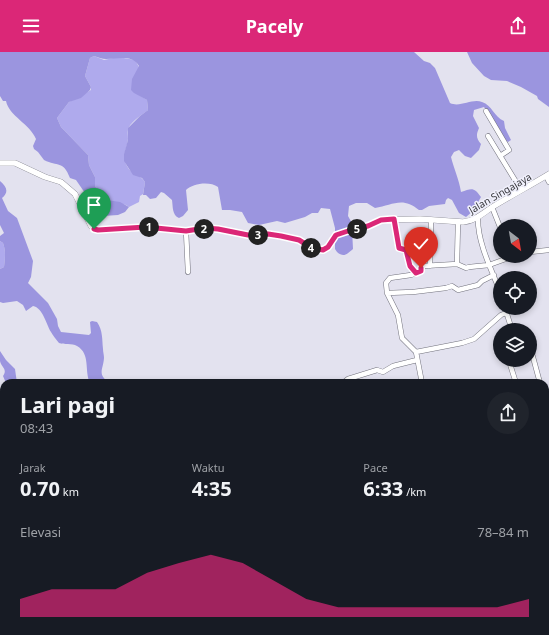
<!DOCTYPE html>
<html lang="id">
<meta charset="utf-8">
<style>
:root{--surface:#171b24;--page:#20242c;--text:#f1f3f6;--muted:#9ea1a6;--accent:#db2777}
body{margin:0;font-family:"Noto Sans",sans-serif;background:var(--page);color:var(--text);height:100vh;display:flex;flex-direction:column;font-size:15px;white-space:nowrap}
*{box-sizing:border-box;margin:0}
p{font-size:13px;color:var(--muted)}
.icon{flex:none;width:22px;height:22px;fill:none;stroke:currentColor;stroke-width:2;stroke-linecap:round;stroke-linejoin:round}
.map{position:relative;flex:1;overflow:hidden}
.details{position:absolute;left:0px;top:327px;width:549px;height:256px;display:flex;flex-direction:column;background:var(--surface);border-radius:12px 12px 0 0;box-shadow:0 2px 6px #0003}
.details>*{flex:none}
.needle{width:26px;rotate:149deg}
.controls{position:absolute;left:493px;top:167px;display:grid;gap:8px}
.controls a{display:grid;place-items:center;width:44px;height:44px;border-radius:50%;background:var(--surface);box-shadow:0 2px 6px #0003;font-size:20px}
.pin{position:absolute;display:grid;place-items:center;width:34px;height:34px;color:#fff;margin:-41px -17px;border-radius:50% 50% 50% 0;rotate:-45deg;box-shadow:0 0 4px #0007}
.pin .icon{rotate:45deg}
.km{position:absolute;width:20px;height:20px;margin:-10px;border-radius:50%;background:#222;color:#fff;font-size:11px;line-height:20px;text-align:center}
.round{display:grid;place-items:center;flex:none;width:42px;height:42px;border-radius:21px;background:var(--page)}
.headline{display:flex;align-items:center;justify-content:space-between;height:68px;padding:0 20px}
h1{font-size:22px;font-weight:700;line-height:30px}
.stats{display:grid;grid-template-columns:repeat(3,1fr);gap:6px;height:68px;padding:4px 20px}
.stats div{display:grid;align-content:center}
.stats b{font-size:20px;font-weight:700}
.stats small{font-size:11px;font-weight:400}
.stats p{font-size:11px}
.chart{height:112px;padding:8px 20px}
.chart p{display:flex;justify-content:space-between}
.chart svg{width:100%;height:72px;margin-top:4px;fill:var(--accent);opacity:.7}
header{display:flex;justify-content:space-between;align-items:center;height:52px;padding:0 20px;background:var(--accent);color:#fff;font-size:18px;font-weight:700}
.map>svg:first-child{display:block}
.green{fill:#afaaed}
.forest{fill:#9b95df}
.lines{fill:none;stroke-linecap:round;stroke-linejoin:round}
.minor-casing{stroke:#71717c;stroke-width:5.5}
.tertiary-casing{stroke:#71717c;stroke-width:6}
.minor{stroke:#fff;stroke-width:4.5}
.tertiary{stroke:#fff;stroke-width:5.5}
.route-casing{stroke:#fff;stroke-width:8}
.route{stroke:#db2777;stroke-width:5}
.labels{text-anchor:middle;stroke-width:3;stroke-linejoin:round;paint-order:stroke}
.street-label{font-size:10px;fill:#36363b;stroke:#f0f0fc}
</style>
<header><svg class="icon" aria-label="menu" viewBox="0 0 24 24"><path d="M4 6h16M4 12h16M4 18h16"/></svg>Pacely<svg class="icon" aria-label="share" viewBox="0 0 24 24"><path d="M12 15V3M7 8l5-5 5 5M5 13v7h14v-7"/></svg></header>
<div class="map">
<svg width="549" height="583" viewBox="0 0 549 583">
<rect width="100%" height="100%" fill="#e3e2ef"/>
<!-- green -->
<path class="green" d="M94,4L104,8L118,5L135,8L139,15L138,18L139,43L147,48L148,58C143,62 132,69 129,75C127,79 128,83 128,87C127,98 121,103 127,114C132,124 140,122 145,130L143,142L140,144L139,150L129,155L126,153L107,148L97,137L95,134V125L89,113L88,103L61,75L57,66L69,50L91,38V35L85,24L90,6Z
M0,189L3,191C6,199 5,207 4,215L0,217Z"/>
<!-- forest -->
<path class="forest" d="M0,0H414L424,9L430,11L435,16L450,51C460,56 472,46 482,50C492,53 494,65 504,69L505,76L511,88L508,90L505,88L484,55L474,58L473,64L479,76C476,83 476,86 481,92L479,98L471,106L465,104L459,98L454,100L451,105C454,117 459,127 461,140C472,136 474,135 481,145L473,159L466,165L459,161L452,148L448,146L446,148L445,152L429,154L422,158H419C403,144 392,153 375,156L367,151H356L349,154L348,164L353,173L352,177L353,197C347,202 344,206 337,200L335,197V176L330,157L321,156L318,161H312L305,165L285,171L277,169L259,173L248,171L242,160L230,158H222L218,135C210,129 193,131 186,138L188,158L183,164L179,166C172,163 173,155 172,148L164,141L161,140L156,146L150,147L146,143H143L145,130L142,126L133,123L124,109V102L128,88V76L140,64L148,58L147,48L134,41L131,38L132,27L139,14C132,2 118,7 106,7C102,7 98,5 94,4L90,6L85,24L91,35L90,38L81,46L69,50L57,66L61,75L88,103L89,113L95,125V134L97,137L107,148L120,150L129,155L125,160L118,163L103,164L98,160L76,128L70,126C63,108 58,115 44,108L38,100L34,97L33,94L36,87C30,72 9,64 6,49H3L0,44Z
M467,0H549V55L538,47L537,44L521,35L507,29L491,28L484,24L472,11Z
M0,129C7,135 9,140 2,146L8,159L17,166L33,209L31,225L28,231L48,251L57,267L58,274L61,280L89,283L91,281L90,270L92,269L97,270C103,279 102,287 103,297C103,300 104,303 104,306C103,319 97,321 109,331H90C84,319 91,302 77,294C72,291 64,293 59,291C56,287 53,284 51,280C46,272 43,256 33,254L26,259L23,253L17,249L3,251L0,250V217L4,215C5,207 6,199 3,191L0,189V184L4,181L0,173Z
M0,299L6,308L15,317L17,331H6L3,324C8,317 1,315 0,309C0,306 0,302 0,299Z"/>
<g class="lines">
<!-- minor casing -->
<g class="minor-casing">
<path id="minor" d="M486,59L509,98L500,104
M488,84L521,138
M546,124L549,130
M492,155L500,175
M478,165C477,189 491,217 500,239
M394,167L398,194L399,196L406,198L410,214L417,221
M186,179L188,220
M530,200L549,198
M457,212L458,170
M430,214L431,168
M387,241L413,240L446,236L452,234L458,238L478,233L482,229L494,223
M505,256L512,278
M530,294L540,331
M416,300L462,291L474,287L501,263L506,261
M510,308V312L516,331
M343,331L348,327L377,318L383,320L393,314L417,308
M422,331L416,300L402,286L398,263L387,241L386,231L390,226L411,223L420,220L423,214L457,212L466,216L469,215L489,213L514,204
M545,348L548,358L545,360
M234,579L237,583
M256,579L259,583
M429,579L432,583
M243,583L245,582
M274,583L279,579"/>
</g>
<!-- tertiary casing -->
<g class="tertiary-casing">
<path id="tertiary" d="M0,111H15L45,125L61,130L75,142L91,174L96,178L146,175L186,179L205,176L218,177L249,183L268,182L281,184L299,188L312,196L319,198H323L328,195L336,183L351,178L368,174L381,168L420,167L463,170C476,169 484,160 494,154C512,143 531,133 549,122"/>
</g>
<!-- minor -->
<use href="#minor" class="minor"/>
<!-- tertiary -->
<use href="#tertiary" class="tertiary"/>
</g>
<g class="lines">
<!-- route casing -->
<g class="route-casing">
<path id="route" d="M94,177L98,178L146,175L186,179L205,176L218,177L248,183L268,182L281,184L299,188L312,196L323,198L328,195L336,183L351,178L368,174L381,168L394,167L399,196L406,198L410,214L416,221L421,219V216"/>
</g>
<!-- route -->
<use href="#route" class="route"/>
</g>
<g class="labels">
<!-- street labels -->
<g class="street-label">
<text transform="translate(500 141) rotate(-30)" y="4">Jalan Singajaya</text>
</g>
</g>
</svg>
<div class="controls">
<a><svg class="needle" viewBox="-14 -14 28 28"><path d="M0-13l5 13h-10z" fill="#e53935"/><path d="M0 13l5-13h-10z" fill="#9ea1a6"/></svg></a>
<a><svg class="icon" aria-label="locate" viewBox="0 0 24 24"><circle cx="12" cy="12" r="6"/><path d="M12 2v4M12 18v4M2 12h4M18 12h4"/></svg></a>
<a><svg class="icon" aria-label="layers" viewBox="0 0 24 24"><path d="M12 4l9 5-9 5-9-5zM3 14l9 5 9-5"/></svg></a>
</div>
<div class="pin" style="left:94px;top:177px;background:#1e9e55"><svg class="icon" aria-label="arrive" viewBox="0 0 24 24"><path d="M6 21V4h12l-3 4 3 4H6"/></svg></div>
<div class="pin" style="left:421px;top:216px;background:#d93025"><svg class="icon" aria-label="check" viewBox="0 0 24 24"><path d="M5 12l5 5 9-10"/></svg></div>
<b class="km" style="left:149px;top:175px">1</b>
<b class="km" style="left:204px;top:177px">2</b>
<b class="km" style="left:258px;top:183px">3</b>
<b class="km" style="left:311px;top:196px">4</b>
<b class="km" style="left:357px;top:177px">5</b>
<section class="details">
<div class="headline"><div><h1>Lari pagi</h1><p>08:43</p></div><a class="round"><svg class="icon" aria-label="share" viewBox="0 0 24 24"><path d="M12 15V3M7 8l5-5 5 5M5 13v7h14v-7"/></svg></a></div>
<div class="stats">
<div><p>Jarak</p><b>0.70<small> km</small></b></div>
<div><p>Waktu</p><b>4:35</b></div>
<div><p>Pace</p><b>6:33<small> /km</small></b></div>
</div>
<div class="chart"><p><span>Elevasi</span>78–84 m</p>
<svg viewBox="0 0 160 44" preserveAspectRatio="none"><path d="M0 44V33L10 27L20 27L30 27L40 17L50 11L60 6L70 11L80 22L90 33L100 38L110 38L120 38L130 38L140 38L150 38L160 33V44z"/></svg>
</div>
</section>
</div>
